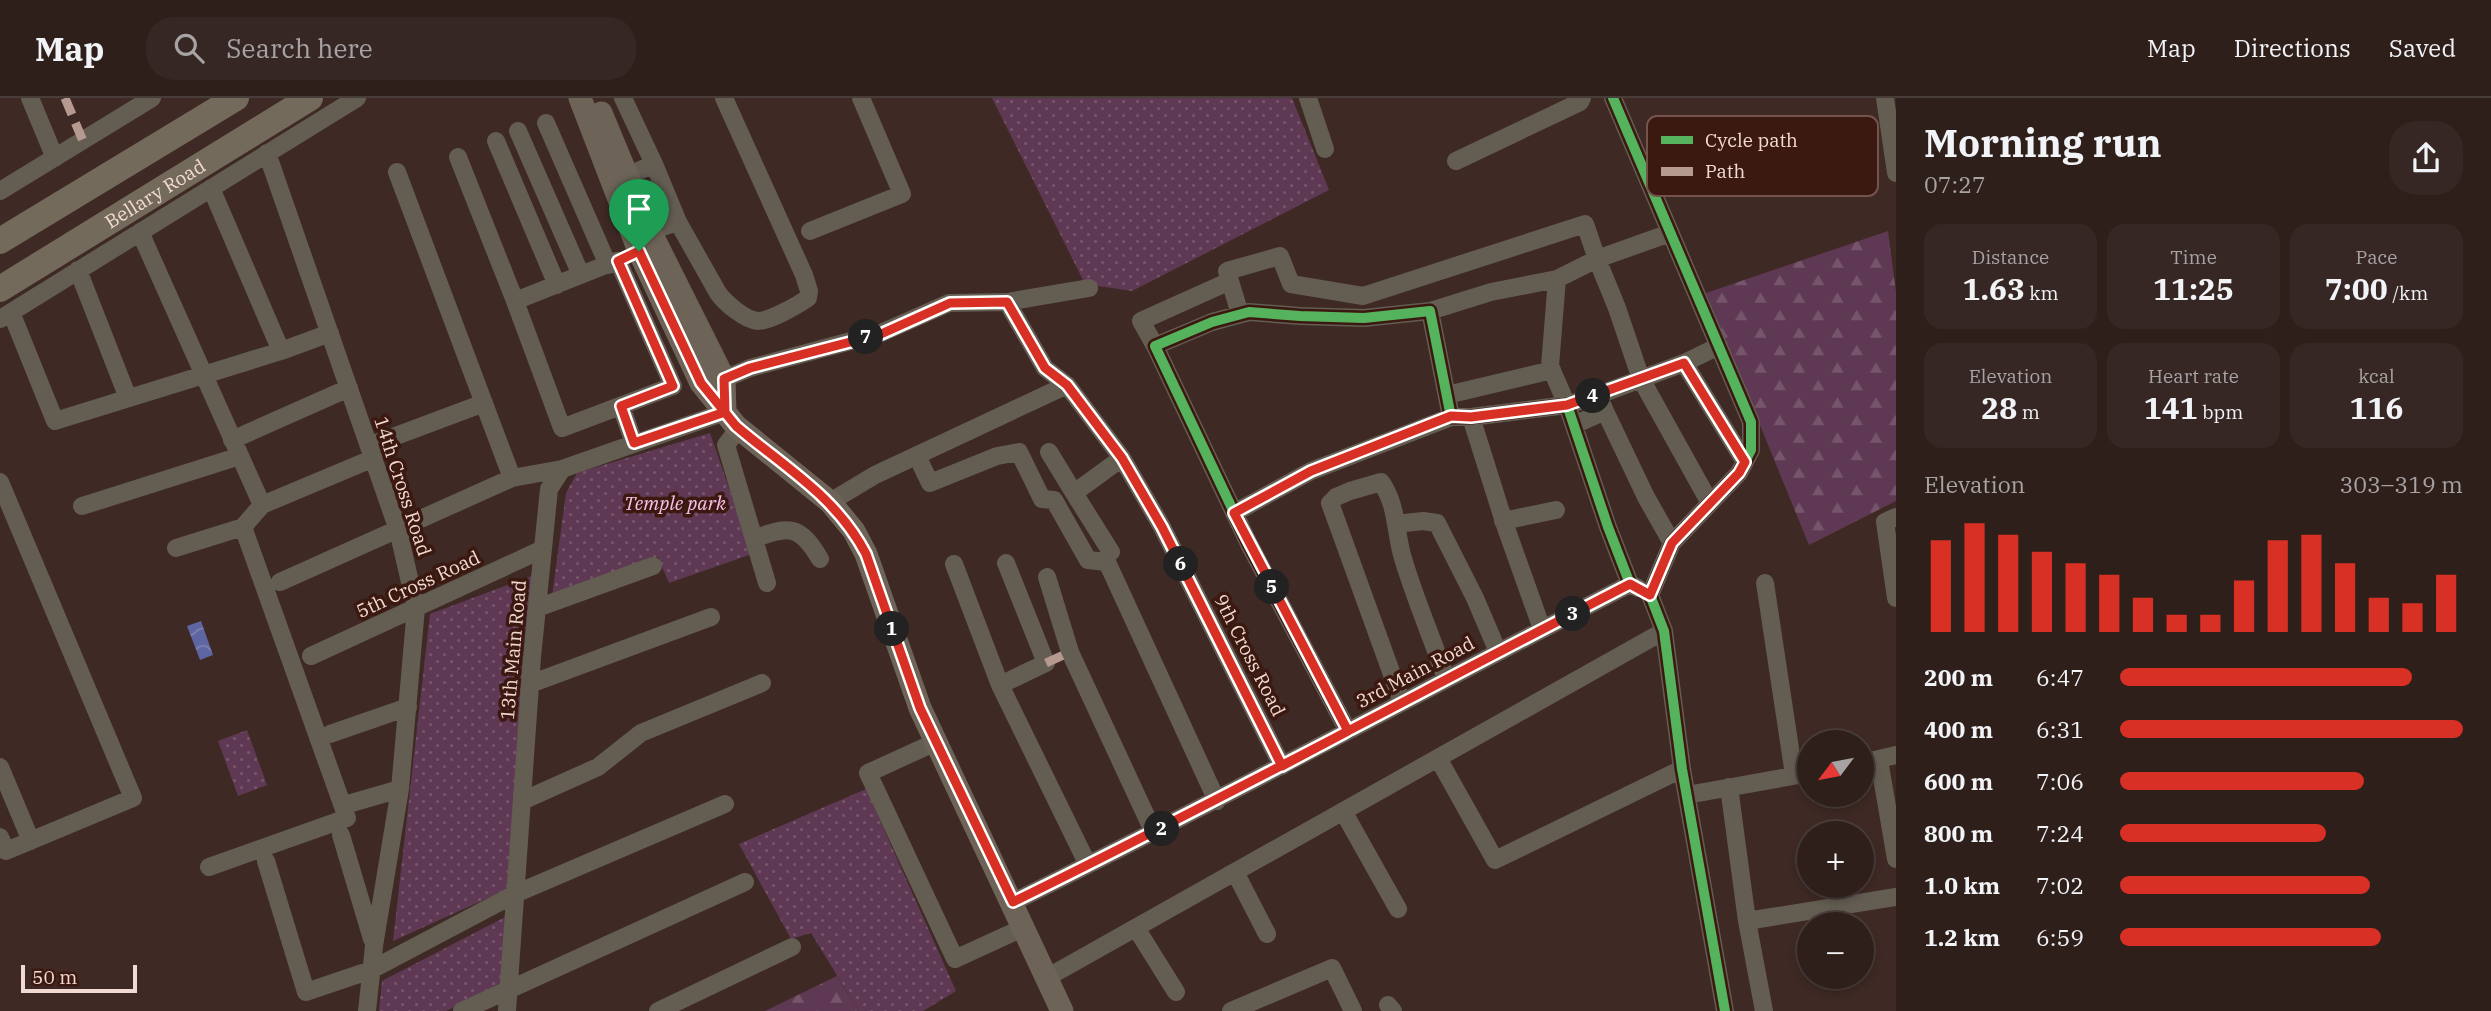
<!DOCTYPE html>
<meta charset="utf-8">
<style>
:root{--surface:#2e1f1b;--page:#362724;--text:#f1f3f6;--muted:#a7a2a3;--line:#493d3a;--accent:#d93025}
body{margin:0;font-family:"IBM Plex Serif",serif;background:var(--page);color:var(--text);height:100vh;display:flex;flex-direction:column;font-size:26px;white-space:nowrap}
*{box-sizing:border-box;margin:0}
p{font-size:23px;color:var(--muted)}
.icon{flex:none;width:38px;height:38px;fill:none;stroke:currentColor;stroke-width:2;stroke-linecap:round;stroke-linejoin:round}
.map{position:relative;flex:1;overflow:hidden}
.details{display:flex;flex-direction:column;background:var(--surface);width:595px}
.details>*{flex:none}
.needle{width:46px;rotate:238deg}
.buttons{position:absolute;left:1797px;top:632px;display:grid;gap:14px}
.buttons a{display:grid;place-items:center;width:77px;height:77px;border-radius:50%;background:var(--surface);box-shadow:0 4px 10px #0003,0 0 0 2px var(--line);font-size:35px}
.scale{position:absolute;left:21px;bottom:18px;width:116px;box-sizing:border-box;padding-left:7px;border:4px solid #f2dad3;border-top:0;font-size:19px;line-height:24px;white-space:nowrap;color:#f2dad3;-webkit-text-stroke:5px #3c1910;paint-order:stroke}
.pin{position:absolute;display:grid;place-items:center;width:60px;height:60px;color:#fff;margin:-72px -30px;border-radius:50% 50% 50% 0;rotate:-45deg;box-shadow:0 0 7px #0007}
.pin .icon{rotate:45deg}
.km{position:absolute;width:35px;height:35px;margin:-18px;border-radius:50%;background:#222;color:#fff;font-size:19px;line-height:35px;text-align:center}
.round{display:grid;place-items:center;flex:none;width:74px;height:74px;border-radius:28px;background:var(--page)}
.head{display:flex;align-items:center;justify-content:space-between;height:119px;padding:0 28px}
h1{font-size:38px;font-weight:700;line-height:52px}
.stats{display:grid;grid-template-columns:repeat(3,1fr);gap:10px;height:119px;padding:7px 28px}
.stats div{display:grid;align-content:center;border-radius:18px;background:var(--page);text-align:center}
.stats b{font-size:30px;font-weight:700}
.stats small{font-size:19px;font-weight:400}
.stats p{font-size:19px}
.chart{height:196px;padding:14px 28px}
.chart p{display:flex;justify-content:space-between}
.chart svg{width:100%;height:126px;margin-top:7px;stroke:var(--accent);stroke-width:6}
ul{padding:0 28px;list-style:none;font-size:23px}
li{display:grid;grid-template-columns:112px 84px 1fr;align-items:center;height:52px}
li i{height:18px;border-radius:9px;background:var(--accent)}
header{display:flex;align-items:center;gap:42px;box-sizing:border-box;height:98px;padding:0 35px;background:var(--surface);border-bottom:2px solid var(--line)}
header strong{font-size:33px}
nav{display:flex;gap:38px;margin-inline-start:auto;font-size:24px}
.search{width:490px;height:63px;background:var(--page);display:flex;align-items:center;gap:18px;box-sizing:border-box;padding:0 24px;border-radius:28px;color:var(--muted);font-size:26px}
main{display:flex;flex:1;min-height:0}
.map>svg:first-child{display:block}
.grass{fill:url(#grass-dots)}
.forest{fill:url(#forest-firs)}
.water{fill:url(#water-waves)}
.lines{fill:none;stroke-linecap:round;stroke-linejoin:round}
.minor{stroke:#635d52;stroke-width:18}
.major{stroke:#6d6457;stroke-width:23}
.highway{stroke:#746a5b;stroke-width:26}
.quiet{stroke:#b69a8f;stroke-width:9;stroke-dasharray:18 9;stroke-linecap:butt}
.cycleway-casing{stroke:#3c1910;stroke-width:15}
.cycleway{stroke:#56b35d;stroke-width:10}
.route-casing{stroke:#fff;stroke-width:14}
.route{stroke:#d93025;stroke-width:9}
.labels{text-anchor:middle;stroke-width:7;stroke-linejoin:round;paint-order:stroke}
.street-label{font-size:19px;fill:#f2dad3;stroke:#3c1910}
.park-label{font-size:19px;font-style:italic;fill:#f9c1eb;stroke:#3c1910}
.key{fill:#3c1910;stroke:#73534a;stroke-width:2}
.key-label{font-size:19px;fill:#f2dad3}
</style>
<header>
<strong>Map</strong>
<div class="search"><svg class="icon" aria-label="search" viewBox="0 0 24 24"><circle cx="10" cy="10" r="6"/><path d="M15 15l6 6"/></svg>Search here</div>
<nav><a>Map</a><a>Directions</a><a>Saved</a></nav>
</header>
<main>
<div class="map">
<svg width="1896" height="913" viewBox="0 0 1896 913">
<defs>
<pattern id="grass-dots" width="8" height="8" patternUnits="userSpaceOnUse" patternTransform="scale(1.75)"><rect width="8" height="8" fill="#5f3954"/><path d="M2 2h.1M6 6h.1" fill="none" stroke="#76556c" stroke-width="1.8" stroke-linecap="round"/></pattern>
<pattern id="forest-firs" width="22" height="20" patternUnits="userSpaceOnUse" patternTransform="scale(1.75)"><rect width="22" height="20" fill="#5f3954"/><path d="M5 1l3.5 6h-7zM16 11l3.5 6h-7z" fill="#76556c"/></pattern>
<pattern id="water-waves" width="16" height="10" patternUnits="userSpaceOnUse" patternTransform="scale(1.75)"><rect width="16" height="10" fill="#5d65a3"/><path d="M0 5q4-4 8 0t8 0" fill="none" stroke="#7d82b3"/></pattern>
</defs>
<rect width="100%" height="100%" fill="#3e2924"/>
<!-- grass -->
<path class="grass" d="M992,0H1292L1329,92L1132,193L1085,186Z
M710,335L752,456L669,485L658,459L552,498L566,395L577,375Z
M534,477L508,791L393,843L430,516Z
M247,632L267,687L238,698L218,643Z
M866,691L956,893L923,913H859L811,835L791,841L739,746Z
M507,818L502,887L446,913H379L382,883Z"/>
<!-- forest -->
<path class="forest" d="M1888,133L1896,194V403L1809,447L1706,195Z
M837,878L859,913H765Z"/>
<!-- water -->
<path class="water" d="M201,523L213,557L200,562L187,528Z"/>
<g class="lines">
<!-- minor -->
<path class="minor" d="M30,0L55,60
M623,0L654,66L627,78
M1308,0L1325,51
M1613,0L1751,324V352L1739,375L1672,445L1650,497L1664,533L1682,671L1725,913
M1885,0L1896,75
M546,25L608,167
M518,33L581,177
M496,43L557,187
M267,55L398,432L416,510L400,691L374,848L367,913
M458,59L515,203L562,330L673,288L618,163
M1456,63L1580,4L1582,0
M654,66L678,124
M397,74L512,380
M211,90L281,253
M0,93L152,0
M650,133L678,124L718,195C725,205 745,222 758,223C770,223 798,207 808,200L809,193L804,177L724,0
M810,133L902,96L861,0
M140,134L262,407L374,360
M78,172L128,300
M515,203L616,163
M1007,204L1089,190
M1430,213L1491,194L1557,181
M11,214L55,323L281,253L330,235
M1240,216L1227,173L1280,158L1291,186L1363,198L1585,126L1597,161L1557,181L1550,268L1567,307L1598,297
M0,221L357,0
M1155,248L1141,223L1230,183
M1684,265L1719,248
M724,281L750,270L881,235L949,205L1007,204L1045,270L1067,287L1122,360L1162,429L1282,668
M1447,297L1552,272
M621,308L634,345
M1605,313L1598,297L1641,281L1617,210L1597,161L1670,135
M1471,319L1505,427L1542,531
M1574,327L1605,313L1646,399L1672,445
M739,330L726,347L767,485
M232,342L349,290
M369,348L484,305
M1049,354L1074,395
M917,358L930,385L997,358L1019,354L1042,401L1054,402L1088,462L1107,464L1217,703
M0,384L133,700L6,753L0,739
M830,404L875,377L1067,287
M1710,405L1641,281L1684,265L1745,364
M82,408L240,358
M1234,415L1311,373L1451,319
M1896,419L1885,424L1896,500
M1503,423L1556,412
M1396,426L1423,423L1437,425L1475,500L1498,554
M754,441C789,427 800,427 820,461
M176,450L243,429
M1111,454L1074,395L1122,360
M954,466L1000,587L1088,767
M1047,479L1070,554L1154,735
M280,484L512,380L562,371L725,314
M1765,485L1794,677
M537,510L653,468
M311,558L543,451
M530,586L711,519
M1000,587L1046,565L1006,465
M1402,604L1330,405L1336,399L1350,393L1381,384C1397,407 1395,431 1402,457C1414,499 1432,539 1446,581
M1348,633L1249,446L1155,248L1212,224L1249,214L1300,218L1364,220L1430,213L1451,319H1471L1567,307L1608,429L1630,486
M330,636L408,609
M936,644L868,675L955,861L1025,829
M1438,660L1495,762L1682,671
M1879,662L1896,761
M1862,665L1896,657
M0,669L31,743
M1729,689L1747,823L1896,799
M1687,697L1810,675
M522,703L598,669L641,635L762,585
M348,706L400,691
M1343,713L1398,811
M341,737L372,841
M266,763L306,894L371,872L515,796L725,706
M209,769L347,720L243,429L262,407
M1235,774L1267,836
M1013,804C1221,702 1424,592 1630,486L1638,490
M1747,823L1764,913
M1136,830L1176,894
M1048,879L1664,533
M1388,907L1393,913
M462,913L745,784
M507,913L532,559L549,391L562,371
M658,913L792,849
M1231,913L1332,870L1353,913"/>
<!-- major -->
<path class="major" d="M580,0L639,153L701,285L736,328L830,404L854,433L866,456L920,610L1062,913
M601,15L650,133L724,281L725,314"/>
<!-- highway -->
<g class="highway">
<path d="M0,143L236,0"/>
<path id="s1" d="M0,191L310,0"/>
</g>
<!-- quiet -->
<path class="quiet" d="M65,0L83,43
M1046,565L1070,554"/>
<!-- cycleway casing -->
<g class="cycleway-casing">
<path id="cycleway" d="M1613,0L1751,324V352L1739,375L1672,445L1650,497L1664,533L1682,671L1725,913
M1348,633L1249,446L1155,248L1212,224L1249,214L1300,218L1364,220L1430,213L1451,319H1471L1567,307L1608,429L1630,486"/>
</g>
<!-- cycleway -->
<use href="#cycleway" class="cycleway"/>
</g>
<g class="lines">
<!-- route casing -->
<g class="route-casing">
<path id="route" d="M639,153L701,285L736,328C784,369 836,398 866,456L920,610L1013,804C1221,702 1424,592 1630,486L1650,497L1672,445L1739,375L1745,364L1684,265L1567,307L1471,319L1451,318L1311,373L1234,415L1348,633L1282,668L1162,429L1122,360L1067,287L1045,270L1007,204L950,205L881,236L750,270L724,281L725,314L634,345L621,308L673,288L618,163L639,153"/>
</g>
<!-- route -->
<use href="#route" class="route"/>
</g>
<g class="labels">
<!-- street labels -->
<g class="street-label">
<text dy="7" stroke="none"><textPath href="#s1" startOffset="182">Bellary Road</textPath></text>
<text transform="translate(403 388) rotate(72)" y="7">14th Cross Road</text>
<text transform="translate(418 486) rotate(-25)" y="7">5th Cross Road</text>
<text transform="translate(513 552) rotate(-85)" y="7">13th Main Road</text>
<text transform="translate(1250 557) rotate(63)" y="7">9th Cross Road</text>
<text transform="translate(1415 574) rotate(-28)" y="7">3rd Main Road</text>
</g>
<!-- park labels -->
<g class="park-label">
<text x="675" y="412">Temple park</text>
</g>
</g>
<!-- legend -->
<rect x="1647" y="18" width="231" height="80" rx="10" class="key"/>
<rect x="1661" y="38" width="32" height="8" fill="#56b35d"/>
<rect x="1661" y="69" width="32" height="9" fill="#b69a8f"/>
<g class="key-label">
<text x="1705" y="49">Cycle path</text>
<text x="1705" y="80">Path</text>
</g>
</svg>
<div class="buttons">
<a><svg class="needle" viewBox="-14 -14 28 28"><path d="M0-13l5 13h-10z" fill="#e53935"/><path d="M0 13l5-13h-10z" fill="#a7a2a3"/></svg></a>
<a>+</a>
<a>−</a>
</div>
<div class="scale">50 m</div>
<div class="pin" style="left:639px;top:153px;background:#1e9e55"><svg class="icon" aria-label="arrive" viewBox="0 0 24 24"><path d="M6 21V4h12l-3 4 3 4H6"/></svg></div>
<b class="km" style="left:892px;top:531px">1</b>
<b class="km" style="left:1162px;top:731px">2</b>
<b class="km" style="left:1573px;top:516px">3</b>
<b class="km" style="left:1593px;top:298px">4</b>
<b class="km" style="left:1272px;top:489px">5</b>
<b class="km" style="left:1181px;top:466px">6</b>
<b class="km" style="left:866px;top:239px">7</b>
</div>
<section class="details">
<div class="head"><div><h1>Morning run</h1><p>07:27</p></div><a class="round"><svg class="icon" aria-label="share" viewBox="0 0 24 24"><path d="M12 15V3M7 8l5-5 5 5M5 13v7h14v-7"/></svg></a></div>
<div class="stats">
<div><p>Distance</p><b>1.63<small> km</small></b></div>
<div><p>Time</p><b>11:25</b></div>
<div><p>Pace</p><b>7:00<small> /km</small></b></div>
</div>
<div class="stats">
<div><p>Elevation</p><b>28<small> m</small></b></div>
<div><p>Heart rate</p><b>141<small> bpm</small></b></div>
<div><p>kcal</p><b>116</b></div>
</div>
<div class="chart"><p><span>Elevation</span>303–319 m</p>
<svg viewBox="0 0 160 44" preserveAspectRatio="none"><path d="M5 44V12M15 44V6M25 44V10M35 44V16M45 44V20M55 44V24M65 44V32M75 44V38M85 44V38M95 44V26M105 44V12M115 44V10M125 44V20M135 44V32M145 44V34M155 44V24"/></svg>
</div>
<ul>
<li><b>200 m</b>6:47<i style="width:85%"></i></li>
<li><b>400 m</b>6:31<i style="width:100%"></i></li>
<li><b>600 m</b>7:06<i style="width:71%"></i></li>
<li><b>800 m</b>7:24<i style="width:60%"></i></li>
<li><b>1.0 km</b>7:02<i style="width:73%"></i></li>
<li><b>1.2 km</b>6:59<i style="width:76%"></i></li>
</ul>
</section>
</main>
